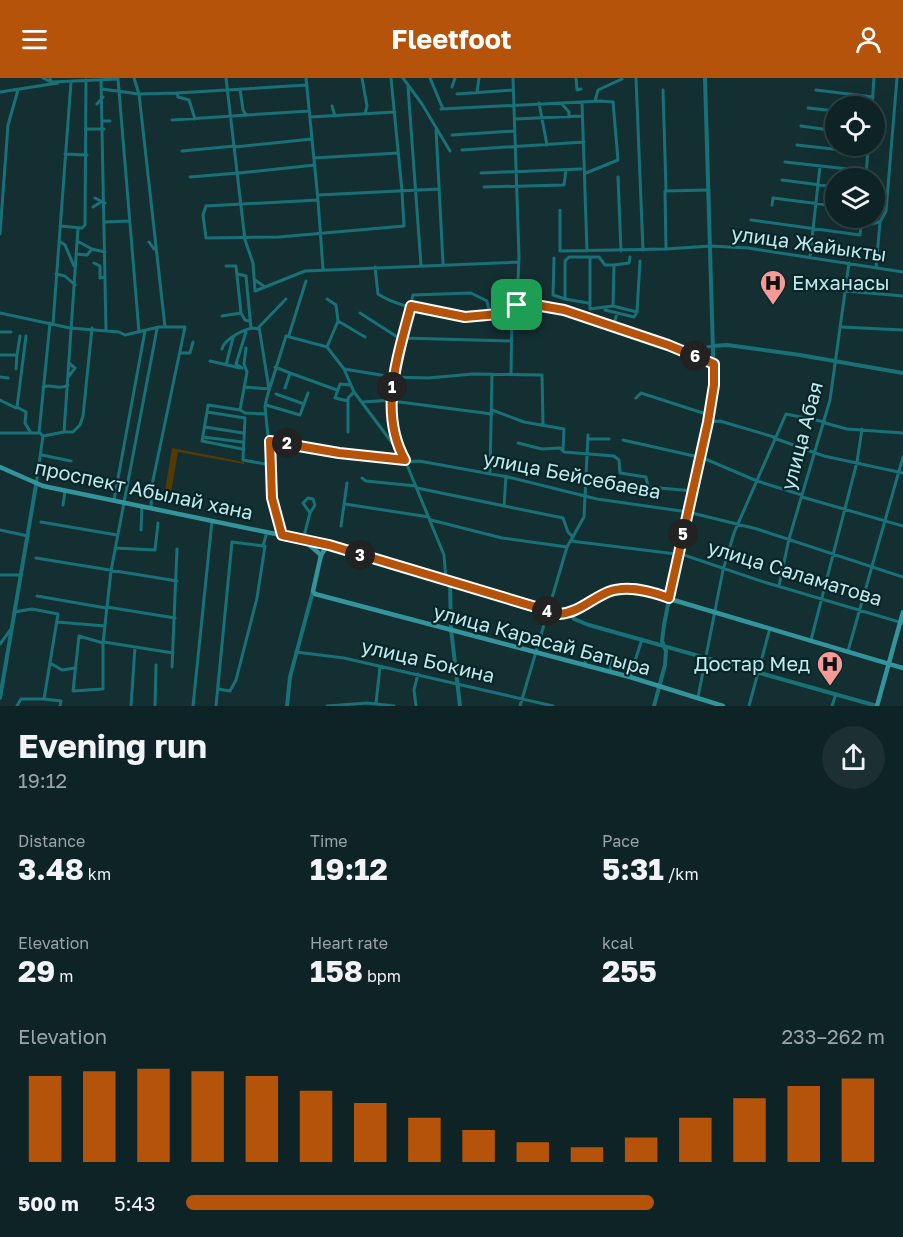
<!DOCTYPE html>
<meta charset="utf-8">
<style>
:root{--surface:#0e2326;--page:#1c2f32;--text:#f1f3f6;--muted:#9ba4a7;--line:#2e4043;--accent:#b45309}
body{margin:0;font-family:"Golos Text",sans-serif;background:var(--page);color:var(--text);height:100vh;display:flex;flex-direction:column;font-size:22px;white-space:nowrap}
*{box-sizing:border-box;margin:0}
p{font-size:20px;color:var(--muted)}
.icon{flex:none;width:33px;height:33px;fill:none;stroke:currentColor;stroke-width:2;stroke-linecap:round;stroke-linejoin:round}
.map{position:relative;height:628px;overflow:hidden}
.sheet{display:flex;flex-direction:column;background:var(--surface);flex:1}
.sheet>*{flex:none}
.controls{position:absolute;left:825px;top:18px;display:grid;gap:12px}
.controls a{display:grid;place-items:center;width:60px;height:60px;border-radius:50%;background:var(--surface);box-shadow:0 6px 24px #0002,0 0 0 2px var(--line);font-size:30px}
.pin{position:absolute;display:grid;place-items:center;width:51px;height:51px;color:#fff;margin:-26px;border-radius:12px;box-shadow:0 3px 9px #0006}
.km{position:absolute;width:30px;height:30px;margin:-15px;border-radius:50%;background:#222;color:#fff;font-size:16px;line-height:30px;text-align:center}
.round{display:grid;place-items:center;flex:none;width:63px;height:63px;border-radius:32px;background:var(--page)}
.overview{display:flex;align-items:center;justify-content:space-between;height:102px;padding:0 18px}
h1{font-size:33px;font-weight:700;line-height:45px}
.metrics{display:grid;grid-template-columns:repeat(3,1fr);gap:9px;height:102px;padding:6px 18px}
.metrics div{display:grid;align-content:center}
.metrics b{font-size:30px;font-weight:700}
.metrics small{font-size:16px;font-weight:400}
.metrics p{font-size:16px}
.chart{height:168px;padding:12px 18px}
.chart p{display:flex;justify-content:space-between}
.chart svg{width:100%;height:108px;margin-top:6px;stroke:var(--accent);stroke-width:6}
ul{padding:0 18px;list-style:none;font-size:20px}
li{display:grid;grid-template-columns:96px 72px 1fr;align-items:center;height:45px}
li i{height:15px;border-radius:8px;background:var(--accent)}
header{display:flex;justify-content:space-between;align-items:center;height:78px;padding:0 18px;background:var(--accent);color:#fff;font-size:27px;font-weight:700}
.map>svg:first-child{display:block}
.green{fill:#523b04}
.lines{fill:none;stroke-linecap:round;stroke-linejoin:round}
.minor{stroke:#197178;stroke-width:3}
.tertiary{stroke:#197178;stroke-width:4}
.secondary{stroke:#33949c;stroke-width:4.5}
.route-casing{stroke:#fff;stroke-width:12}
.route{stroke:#b45309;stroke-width:8}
.labels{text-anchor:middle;stroke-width:4.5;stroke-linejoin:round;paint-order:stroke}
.street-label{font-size:20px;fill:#bfe9ec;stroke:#082528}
.poi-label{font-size:20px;fill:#bfe9ec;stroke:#082528;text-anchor:start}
</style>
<header><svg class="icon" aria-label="menu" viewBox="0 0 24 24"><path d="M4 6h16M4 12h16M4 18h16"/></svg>Fleetfoot<svg class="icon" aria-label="person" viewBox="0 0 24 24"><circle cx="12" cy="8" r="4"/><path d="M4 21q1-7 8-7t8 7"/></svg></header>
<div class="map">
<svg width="903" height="628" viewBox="0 0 903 628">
<rect width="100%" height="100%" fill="#132f32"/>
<!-- green -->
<path class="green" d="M172,370L244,384V386L178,374L171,415L165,413Z"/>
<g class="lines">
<!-- minor -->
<path class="minor" d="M43,0L51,4
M50,0L51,4L118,1L139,254
M134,0L139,16L165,249
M226,0L245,162L253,185L255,213L305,193L519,184
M306,0L318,122L206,128L203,137L206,160L279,159L404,148L402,114
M362,0L367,28L365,36
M391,0L402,113
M403,0L422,26L450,73
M430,0L443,31
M513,0L519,178L517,227
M576,0L577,12L581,11
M636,0L643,172
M101,2L106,252
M408,9L421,187
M452,9L455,0
M102,11L139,16L177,15
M240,11L243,32L246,37
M663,12L666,112
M816,12L873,19
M0,14L58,5
M477,14L479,0
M457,16L513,12
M595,23L598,12L622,1
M582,24L587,173
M539,25L547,67
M561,25L569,34V39
M97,26L103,19
M332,28L335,38
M872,28L874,0
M808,30L836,33
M441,31L600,23L613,24L618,82L586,95
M310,39L395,34
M195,41L189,22L178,19L177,15L307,7
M515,41L581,38
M172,42L309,33
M104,43H110
M801,48L836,53
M86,51H104
M436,51L443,185
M452,57L515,53
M797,67L868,75
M235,69L312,61
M462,72L584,64
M182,73L235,68
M65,76L87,77
M314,80L398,75
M785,84L866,93
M239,95L315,87
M481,95L581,91
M190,99L238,95
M618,99L621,173
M866,100L868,68
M782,102L836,109
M484,109L564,107L566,92
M318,117L439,111
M95,120L105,125
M318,122L323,191
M772,127L773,120L836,128
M93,129L101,124
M560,132V173L666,171L665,113L709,112
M862,140L872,146L879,144
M751,142L860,157L862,140
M105,144L130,143
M60,148L82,150L85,147L86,2
M0,156L8,47L18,12
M59,163L65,167L74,188
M77,163L92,171L105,174
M149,164L154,171
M666,171L711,168L748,170L903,194
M76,176L87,177L92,171
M590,179H599L605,187H614L613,228L590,231Z
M810,179L820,88
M554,180L553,217L565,221
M94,185L100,188V200L105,199
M614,187L629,185L630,179
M226,188H236L241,235L245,242L249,243
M375,189L378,216C402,233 496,251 517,227
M876,190L880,144L886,133L897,0
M56,196L65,198L75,207
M238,196L246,198L251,250
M255,202L265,209
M846,213L903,218
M327,221L336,227L338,243
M588,225L565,221V183L569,179H590
M517,227C550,217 678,272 714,286
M613,228L637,234L640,183
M605,232L634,239L637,234
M0,235L70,250L119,254L125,257L159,249H185L152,407L151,430
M360,235L402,262
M222,238L241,235
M53,246L71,4
M613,249L617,235
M842,249L903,252
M0,254H11
M289,257L306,203
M26,258L17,329L26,334L25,345L31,355
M403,260L512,263
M327,269L344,291L354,314L405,382L444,477L446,502
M327,269L338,243L365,259
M246,270L244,286L247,294L240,332L245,335L266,336
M222,271C224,261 249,247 258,251
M685,273L713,268
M180,275H190L193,264
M0,277H17L20,258
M210,283L240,290
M226,287L233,260
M275,289L290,295L285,310
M242,290L236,286L246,254
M16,291L17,277
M344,291L393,299L428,300L473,296L542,297L543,346
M290,295L337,312
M511,297L512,233
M69,298L75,290L70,286
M0,299L8,300
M43,309C51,305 59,313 68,307
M244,309L269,311
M269,311L259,249L286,221
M276,316L304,326
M636,320L641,315L709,337
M0,322L16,330
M348,323L335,320L340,306L350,307
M392,323L492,336
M363,324L392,322
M266,327L300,337L308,315
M492,332L524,344L564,351L563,372
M207,334L208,327L240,332
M245,340L243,382L265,386
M708,344L720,343L774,359
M825,345L847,351L903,355
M205,349L243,355
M65,354H73L80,347L83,338L92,250
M348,354V320L354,314
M0,355H40L43,358L64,354L78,150
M39,355L50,245
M203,359L242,364
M774,360L824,378L903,395
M588,361H609
M623,362L703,380L757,403L802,417
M270,363L405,382
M518,365L542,371L560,370L564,374L614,378L619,382L620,395L646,399L648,409L694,413
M398,370L392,326V303L413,217L471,215L487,223L490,237
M242,371L202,363L207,334L245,340
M42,377L71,383
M406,384L419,383L508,399L597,421L688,434L757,451L903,499
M490,395L492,296
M362,400L366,403L416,408
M36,407L43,358
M417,410L563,440L568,454L573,459
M802,419L903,448
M114,422L145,253
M345,426L429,439
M63,427L65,413
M504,428L506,398
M431,442L502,460L567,469
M41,444L117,457
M341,448L347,405
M0,452L28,458
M141,452L142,428
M282,457L270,407L271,387L265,329L267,319L286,258L327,269
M303,462L310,435L303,425L308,420L313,421L315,427L310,435
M571,463L684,477L764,504L903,545
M115,470L155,472L158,445
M36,480L177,503
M0,497H21
M779,508L789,461L830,322L849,185
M37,518L106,530
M107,529L175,540
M14,534L32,531L58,536L44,621H21L17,628
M57,544L105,548
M811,562L857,384L862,351
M104,564L173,575
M103,565L79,558L73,613L103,611V565L111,493L157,251
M0,566L11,551
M848,573L903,379
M296,574L344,580L553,628
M50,585L62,592L75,590
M584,588L588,575L592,574L611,579L610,594
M172,589L177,471
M630,599L642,561
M218,611L230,613L236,602L257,520L265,468
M698,619L723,492L734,455L786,336L825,344
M44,621L61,623L60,628
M376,625L380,589
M131,628L135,569
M155,628L156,587
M193,628L212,443
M216,628L232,464L263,468L267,454
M327,628L367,625L394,628
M416,628L414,612L418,596
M520,628L567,469L584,439L588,357
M749,628L770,550
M832,628L836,616"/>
<!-- tertiary -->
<path class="tertiary" d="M713,268L727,267L800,277L903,295
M450,504L451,551L460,628
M571,534L574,541L589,547L877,628
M0,620L36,407
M287,628L290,599L313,513
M654,628L665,587L666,573L662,563L664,547L678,476L696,404L714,307L705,0"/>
<!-- secondary -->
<path class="secondary" d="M0,389L43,408L329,467L559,536C592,535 599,507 643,513L903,590
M307,465L321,477
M328,467L321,477L313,513L315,516L630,599L723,628
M877,628L903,534"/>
</g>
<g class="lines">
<!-- route casing -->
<g class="route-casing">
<path id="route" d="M524,225L564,232L668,267L714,286V307L708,344L669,520C651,513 626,507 608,514C591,521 578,535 559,536L329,467L282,457L272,420L270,363L339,375L405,382C378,334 398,278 411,228L465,239L510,235L517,227Z"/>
</g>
<!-- route -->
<use href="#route" class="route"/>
</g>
<!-- icons -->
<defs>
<g id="hospital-pin" transform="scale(1.35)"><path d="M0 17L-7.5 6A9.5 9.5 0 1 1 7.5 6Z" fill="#f59b97" stroke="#082528"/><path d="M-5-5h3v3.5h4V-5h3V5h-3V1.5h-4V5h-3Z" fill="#111"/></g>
</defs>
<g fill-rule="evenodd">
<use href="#hospital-pin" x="773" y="205"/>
<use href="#hospital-pin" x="830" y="586"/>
</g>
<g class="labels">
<!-- street labels -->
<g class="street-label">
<text transform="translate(809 166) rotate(8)" y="7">улица Жайыкты</text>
<text transform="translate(802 358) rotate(-75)" y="7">улица Абая</text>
<text transform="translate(572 397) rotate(11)" y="7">улица Бейсебаева</text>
<text transform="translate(144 412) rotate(12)" y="7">проспект Абылай хана</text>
<text transform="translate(795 495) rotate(17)" y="7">улица Саламатова</text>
<text transform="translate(542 562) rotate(15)" y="7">улица Карасай Батыра</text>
<text transform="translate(428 583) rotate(13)" y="7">улица Бокина</text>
</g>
<!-- poi labels -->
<g class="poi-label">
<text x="792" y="212">Емханасы</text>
<text x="810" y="593" text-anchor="end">Достар Мед</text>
</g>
</g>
</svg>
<div class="controls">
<a><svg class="icon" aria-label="locate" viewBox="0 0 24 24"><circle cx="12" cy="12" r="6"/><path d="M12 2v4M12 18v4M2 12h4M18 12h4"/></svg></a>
<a><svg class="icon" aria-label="layers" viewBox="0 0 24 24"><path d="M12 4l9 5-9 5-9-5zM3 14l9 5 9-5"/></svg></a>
</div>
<div class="pin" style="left:517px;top:227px;background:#1e9e55"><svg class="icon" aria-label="arrive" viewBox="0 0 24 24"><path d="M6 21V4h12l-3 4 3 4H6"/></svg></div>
<b class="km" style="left:392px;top:309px">1</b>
<b class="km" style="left:287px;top:365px">2</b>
<b class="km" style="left:360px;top:477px">3</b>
<b class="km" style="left:547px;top:533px">4</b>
<b class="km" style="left:683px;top:456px">5</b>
<b class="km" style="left:695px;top:278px">6</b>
</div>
<section class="sheet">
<div class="overview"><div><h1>Evening run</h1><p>19:12</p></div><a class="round"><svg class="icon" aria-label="share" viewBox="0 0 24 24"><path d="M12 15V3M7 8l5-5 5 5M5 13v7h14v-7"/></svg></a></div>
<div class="metrics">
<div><p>Distance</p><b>3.48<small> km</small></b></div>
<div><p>Time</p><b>19:12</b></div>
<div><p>Pace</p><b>5:31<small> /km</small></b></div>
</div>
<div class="metrics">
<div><p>Elevation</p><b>29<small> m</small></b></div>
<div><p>Heart rate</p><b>158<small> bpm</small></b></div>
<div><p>kcal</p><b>255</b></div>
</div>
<div class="chart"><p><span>Elevation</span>233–262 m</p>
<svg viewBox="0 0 160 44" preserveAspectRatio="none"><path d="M5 44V9M15 44V7M25 44V6M35 44V7M45 44V9M55 44V15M65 44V20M75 44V26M85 44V31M95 44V36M105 44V38M115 44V34M125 44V26M135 44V18M145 44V13M155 44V10"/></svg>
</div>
<ul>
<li><b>500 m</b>5:43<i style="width:67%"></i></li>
</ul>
</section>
